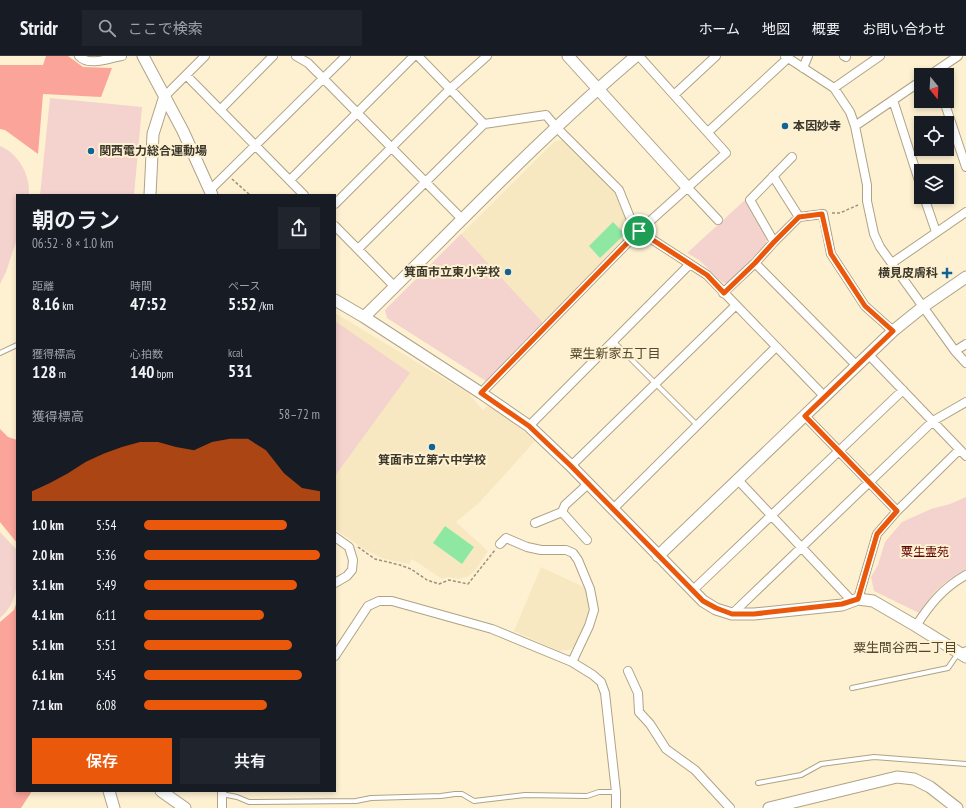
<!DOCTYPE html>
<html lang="ja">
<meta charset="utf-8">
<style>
:root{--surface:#171b24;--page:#20242c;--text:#f1f3f6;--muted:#9ea1a6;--line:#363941;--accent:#ea580c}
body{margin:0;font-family:"PT Sans Narrow","Noto Sans JP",sans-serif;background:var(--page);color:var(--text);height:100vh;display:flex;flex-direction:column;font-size:15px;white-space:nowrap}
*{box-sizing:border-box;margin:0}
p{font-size:13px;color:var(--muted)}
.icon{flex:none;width:22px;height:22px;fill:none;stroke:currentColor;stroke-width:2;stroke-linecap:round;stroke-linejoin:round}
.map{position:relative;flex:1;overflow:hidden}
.side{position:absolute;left:16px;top:138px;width:320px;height:598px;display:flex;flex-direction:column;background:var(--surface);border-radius:0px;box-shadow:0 2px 6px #0003}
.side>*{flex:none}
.needle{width:26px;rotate:162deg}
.tools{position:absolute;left:914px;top:12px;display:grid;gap:8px}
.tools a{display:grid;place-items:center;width:40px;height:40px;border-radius:0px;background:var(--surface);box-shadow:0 2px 6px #0003;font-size:20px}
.pin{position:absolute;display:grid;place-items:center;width:34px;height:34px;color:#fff;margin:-17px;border:2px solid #fff;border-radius:50%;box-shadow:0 1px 4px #0007}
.round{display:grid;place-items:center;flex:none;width:42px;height:42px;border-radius:0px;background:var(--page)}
.headline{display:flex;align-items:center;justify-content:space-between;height:68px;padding:0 16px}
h1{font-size:22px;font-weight:600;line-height:30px}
.figures{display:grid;grid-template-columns:repeat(3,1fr);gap:6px;height:68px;padding:4px 16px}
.figures div{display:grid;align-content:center}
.figures b{font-size:17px;font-weight:600}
.figures small{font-size:11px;font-weight:400}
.figures p{font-size:11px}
.chart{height:112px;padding:8px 16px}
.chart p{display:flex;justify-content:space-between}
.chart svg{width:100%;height:72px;margin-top:4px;fill:var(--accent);opacity:.7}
.button{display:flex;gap:8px;margin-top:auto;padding:8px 16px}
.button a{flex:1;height:46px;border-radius:0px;background:var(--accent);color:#fff;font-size:16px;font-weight:600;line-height:46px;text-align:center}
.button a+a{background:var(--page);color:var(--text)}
ul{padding:0 16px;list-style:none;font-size:13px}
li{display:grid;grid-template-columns:64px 48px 1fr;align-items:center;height:30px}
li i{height:10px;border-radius:5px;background:var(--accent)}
header{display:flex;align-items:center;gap:24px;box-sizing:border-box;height:56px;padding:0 20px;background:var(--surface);border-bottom:1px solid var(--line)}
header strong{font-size:19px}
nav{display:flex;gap:22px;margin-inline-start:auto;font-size:14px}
.search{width:280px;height:36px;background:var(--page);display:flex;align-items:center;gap:10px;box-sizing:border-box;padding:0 14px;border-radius:0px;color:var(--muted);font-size:15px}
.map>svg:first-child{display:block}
.built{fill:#f7e8c1}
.green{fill:#f4d2cd}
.forest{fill:#faa49a}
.water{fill:#8fe8a2}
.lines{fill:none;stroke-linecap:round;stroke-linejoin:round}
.lane-casing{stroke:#afa386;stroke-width:6}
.street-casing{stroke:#afa386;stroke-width:10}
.secondary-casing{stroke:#afa386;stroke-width:13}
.path{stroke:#9a917c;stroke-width:1.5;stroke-dasharray:3 2;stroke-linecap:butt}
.lane{stroke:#fff;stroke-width:4}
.street{stroke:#fff;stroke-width:8}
.secondary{stroke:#fff;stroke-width:11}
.route-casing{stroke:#fff;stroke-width:8}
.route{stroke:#ea580c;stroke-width:5}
.poi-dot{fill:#0f6495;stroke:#fef1d2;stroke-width:1.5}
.labels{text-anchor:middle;stroke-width:4;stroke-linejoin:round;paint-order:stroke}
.poi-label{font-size:12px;font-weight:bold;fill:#3c372b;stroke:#fef1d2;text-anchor:start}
.park-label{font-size:12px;fill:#610004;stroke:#fef1d2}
.neighbourhood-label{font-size:13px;fill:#53492e;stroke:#fef1d2}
</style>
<header>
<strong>Stridr</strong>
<div class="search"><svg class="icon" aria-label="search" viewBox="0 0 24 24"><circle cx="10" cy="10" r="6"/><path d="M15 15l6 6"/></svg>ここで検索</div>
<nav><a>ホーム</a><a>地図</a><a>概要</a><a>お問い合わせ</a></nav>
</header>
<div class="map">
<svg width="966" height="752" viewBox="0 0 966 752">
<rect width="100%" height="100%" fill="#fef1d2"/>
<!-- built -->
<path class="built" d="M564,84L616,137L632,178L486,325L387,262L385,254L555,85Z
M335,257L468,337L483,354L489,349L510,363L535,385L479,447L456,466L488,495L474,516L467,521L459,523L448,521L442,523L412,503L409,508L384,503L364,493L335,473Z
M541,511L586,532L590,555L587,569L575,591L568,594L559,595L514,575Z"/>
<!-- green -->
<path class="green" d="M50,42L142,51L134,139H40Z
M0,90C14,95 26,112 28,126C29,130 29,135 29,139H17V183L6,216L0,228Z
M745,144L767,180L766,188L727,228L722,226L699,204L687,197Z
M461,178L543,267L486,325L387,262L385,254Z
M335,265L410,317L335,420Z
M966,441V515C944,524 932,537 919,557L874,535L871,521L878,509L885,486L902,466L931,453L950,448Z
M0,476L17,494C17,518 21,545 0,562Z"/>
<!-- forest -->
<path class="forest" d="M46,0H68L83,11L112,12L101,41L43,38L38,98L5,74L0,73V9H43Z
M0,373L8,381L17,384V487L0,466Z
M17,545V735H32L21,752H0V566L14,554Z"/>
<!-- water -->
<path class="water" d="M613,166L625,178L600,202L589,190Z
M445,470L474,491L462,508L433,487Z"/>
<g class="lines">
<!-- lane casing -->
<g class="lane-casing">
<path id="lane" d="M613,285L697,369
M0,297L17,289
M852,632L948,612L959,596L966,593
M758,727L801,719L821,708L874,701L966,708
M222,738L237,741L249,746L356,745L371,742L441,740L455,738H462L474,745L525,739L587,740L599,736H616"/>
</g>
<!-- street casing -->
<g class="street-casing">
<path id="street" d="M79,0C89,11 109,2 122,0
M296,0L308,7L462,163
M418,0L484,68
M785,0L834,32L850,56L855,70L867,129V145L874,178L880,191L955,295L966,307
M844,0L846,1
M803,12L808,0
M186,19L304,139
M930,19L958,0
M834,32L880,0
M674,39L716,0
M165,40L205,0
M893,44L921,131
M944,45L966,111
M220,54L273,0
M855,70L921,25
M708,76L788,2
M773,120L799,161
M290,124L414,0
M687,131L718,164
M210,134L346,0
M924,141L936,176
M335,148L450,33L487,0
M335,170L395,231
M774,186L750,144L792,101
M358,193L484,68L546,59L556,71L619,134L633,169L639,175L707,219L825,341
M755,207L857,310
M892,207L966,156
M723,237L755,207L774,186L799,161L823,158L831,198L865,250L893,275
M955,295L966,288
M869,299L966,400
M481,337L639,175L726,97L639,0
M805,360L897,455
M529,370L690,208
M571,410L735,250
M738,424L852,545
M613,453L776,291
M562,456L587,484
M535,467L562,456L565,449L588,428
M335,481L349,491L353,504L352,514L347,520L335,527
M500,488L506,482L527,491L541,494H566L573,497L578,504L590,533L594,554L589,570L572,606
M692,535L903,334
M858,543L877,478L897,455L959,394
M732,558L933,365L966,346
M916,570C930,548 943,532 966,519
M335,600L368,550L379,545H392L492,573L572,606L593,619L601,626L605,637L616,736V752
M628,615L638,637L639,656L650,668L666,693L695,714L730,752
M222,735V752"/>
</g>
<!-- secondary casing -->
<g class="secondary-casing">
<path id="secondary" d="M143,0L183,75L212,139
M568,0L687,131
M150,139L153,78L165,40
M335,244L364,261L481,337L529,370L571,410L703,545L716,553L732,558H754L842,549L858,543L873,545L916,570L966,601
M364,261C454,173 540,81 636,0
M658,500L893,275L924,250L966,221
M109,735L114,752
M161,735L185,752
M769,752L897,721L914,723L930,731L957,752"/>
</g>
<!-- path -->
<path class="path" d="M232,123L250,139
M832,157H840L858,149
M358,491L375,503L400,509L411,513L427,524L439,528L449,524L468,528L495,494"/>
<!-- lane -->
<use href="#lane" class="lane"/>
<!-- street -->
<use href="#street" class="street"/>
<!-- secondary -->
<use href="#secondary" class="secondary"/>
</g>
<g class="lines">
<!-- route casing -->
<g class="route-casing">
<path id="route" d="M822,158L831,198L865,250L893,275L805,360L897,455L877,478L858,543L842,548L754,558H732L716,552L703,545L571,410L529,370L481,337L639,175L707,219L724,237L755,207L774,186L799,161Z"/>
</g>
<!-- route -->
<use href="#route" class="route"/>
</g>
<!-- markers -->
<g class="poi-dot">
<circle cx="785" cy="70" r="4"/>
<circle cx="91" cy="95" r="4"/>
<circle cx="508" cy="216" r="4"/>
<path d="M945 211h4v4h4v4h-4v4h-4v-4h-4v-4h4z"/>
<circle cx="432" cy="391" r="4"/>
</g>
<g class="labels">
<!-- poi labels -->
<g class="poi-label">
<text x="793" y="74">本因妙寺</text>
<text x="99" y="99">関西電力総合運動場</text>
<text x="500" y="220" text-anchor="end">箕面市立東小学校</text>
<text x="938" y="221" text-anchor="end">横見皮膚科</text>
<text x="432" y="408" text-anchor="middle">箕面市立第六中学校</text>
</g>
<!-- park labels -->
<g class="park-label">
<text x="925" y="500">粟生霊苑</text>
</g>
<!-- neighbourhood labels -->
<g class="neighbourhood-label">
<text x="615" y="302">粟生新家五丁目</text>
<text x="905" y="596">粟生間谷西二丁目</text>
</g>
</g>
</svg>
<div class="tools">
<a><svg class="needle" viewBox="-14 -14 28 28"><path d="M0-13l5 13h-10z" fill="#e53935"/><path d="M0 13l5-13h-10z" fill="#9ea1a6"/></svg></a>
<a><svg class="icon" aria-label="locate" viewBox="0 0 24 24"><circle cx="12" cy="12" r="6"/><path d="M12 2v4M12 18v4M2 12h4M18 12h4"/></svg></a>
<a><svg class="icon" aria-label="layers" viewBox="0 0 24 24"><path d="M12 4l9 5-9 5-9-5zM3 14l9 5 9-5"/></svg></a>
</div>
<div class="pin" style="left:639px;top:175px;background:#1e9e55"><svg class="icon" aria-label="arrive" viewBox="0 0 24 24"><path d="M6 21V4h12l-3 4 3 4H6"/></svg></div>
<section class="side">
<div class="headline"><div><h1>朝のラン</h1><p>06:52 · 8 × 1.0 km</p></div><a class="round"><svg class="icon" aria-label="share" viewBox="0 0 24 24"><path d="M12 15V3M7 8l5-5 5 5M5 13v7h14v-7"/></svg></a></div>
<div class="figures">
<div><p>距離</p><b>8.16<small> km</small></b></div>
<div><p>時間</p><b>47:52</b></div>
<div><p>ペース</p><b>5:52<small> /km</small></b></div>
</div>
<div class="figures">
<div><p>獲得標高</p><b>128<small> m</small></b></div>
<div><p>心拍数</p><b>140<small> bpm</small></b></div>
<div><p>kcal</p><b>531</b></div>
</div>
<div class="chart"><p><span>獲得標高</span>58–72 m</p>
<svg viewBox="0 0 160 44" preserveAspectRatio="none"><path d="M0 44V38L10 33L20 27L30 20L40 15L50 11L60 8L70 8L80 11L90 13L100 8L110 6L120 6L130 13L140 27L150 36L160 38V44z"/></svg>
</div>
<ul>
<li><b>1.0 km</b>5:54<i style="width:81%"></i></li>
<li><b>2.0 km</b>5:36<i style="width:100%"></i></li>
<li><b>3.1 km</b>5:49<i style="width:87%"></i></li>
<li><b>4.1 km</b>6:11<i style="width:68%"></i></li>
<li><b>5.1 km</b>5:51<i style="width:84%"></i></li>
<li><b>6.1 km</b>5:45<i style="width:90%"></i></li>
<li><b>7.1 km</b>6:08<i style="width:70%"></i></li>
</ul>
<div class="button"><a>保存</a><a>共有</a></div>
</section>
</div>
